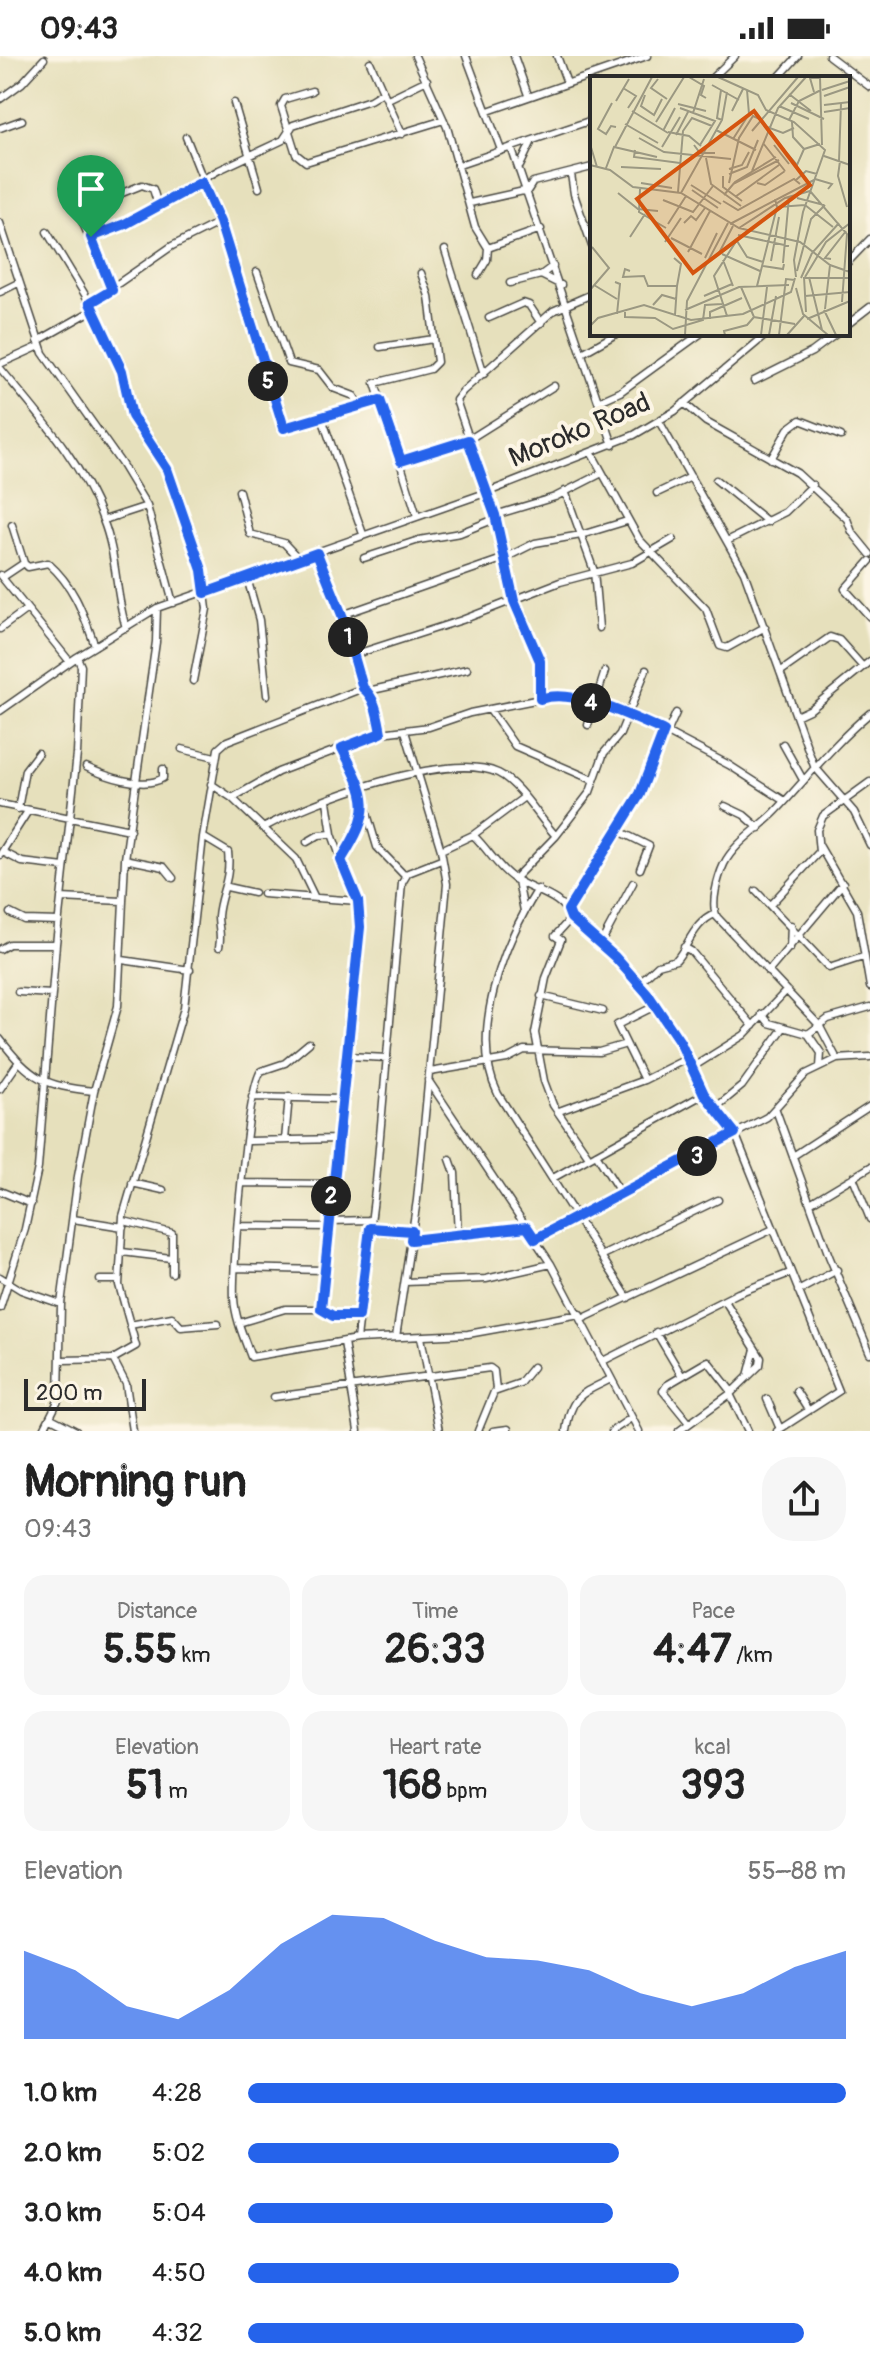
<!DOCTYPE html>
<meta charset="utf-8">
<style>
:root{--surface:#fff;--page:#f6f6f6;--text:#222;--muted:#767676;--accent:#2563eb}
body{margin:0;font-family:Pangolin,sans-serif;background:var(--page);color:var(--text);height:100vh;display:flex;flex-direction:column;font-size:30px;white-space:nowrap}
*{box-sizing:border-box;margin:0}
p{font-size:26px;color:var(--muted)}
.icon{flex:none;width:44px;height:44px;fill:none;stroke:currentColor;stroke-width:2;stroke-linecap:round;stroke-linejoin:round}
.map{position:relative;height:1375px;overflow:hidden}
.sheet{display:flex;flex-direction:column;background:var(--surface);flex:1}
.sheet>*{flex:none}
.scale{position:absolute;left:24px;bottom:20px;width:122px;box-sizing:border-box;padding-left:8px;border:4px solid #2b2b2b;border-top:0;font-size:22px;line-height:28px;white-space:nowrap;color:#2b2b2b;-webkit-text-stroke:6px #fcf5e5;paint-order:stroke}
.pin{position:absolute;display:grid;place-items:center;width:68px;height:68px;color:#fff;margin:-82px -34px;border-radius:50% 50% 50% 0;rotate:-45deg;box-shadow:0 0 8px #0007}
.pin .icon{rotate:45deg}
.km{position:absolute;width:40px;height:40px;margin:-20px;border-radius:50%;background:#222;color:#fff;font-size:22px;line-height:40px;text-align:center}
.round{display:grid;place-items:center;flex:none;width:84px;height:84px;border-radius:32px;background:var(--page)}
.head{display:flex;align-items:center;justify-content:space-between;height:136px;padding:0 24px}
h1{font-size:44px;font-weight:800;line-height:60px}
.metrics{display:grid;grid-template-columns:repeat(3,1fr);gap:12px;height:136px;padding:8px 24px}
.metrics div{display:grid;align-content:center;border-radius:20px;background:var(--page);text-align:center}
.metrics b{font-size:40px;font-weight:800}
.metrics small{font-size:22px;font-weight:400}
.metrics p{font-size:22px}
.chart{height:224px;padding:16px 24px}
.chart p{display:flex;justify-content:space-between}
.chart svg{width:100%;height:144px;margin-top:8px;fill:var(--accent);opacity:.7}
ul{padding:0 24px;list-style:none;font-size:26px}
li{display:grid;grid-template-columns:128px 96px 1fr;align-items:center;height:60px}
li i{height:20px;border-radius:10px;background:var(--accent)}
.status{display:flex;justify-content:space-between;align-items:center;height:56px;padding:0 40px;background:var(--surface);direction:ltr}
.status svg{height:22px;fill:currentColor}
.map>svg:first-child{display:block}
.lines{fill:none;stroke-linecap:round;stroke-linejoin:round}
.minor-casing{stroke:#474641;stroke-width:9}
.minor{stroke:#fff;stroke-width:6}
.route-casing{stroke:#fff;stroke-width:16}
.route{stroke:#2563eb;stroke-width:10}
.labels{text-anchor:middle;stroke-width:8;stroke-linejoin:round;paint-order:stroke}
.street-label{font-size:28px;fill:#2b2b2b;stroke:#fcf5e5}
.inset-road{fill:none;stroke:#9b9882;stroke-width:2}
.view{fill:#d5540f;fill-opacity:0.15;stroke:#d5540f;stroke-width:4}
.inset-edge{fill:none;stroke:#2b2b2b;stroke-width:4}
</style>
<div class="status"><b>09:43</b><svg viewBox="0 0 49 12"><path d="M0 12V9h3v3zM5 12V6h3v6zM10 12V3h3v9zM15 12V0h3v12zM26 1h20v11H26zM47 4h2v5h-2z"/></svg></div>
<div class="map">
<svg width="870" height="1375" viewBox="0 0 870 1375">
<rect width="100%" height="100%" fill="#fcf5e5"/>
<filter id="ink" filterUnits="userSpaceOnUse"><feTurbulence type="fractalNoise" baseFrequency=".0125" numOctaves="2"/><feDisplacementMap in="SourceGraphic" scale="16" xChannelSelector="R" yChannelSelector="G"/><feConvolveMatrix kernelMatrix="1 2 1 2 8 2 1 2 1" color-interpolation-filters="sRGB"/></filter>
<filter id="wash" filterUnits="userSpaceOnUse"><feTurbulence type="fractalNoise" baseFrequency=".006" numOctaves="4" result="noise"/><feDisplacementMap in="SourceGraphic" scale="32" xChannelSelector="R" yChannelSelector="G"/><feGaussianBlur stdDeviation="1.8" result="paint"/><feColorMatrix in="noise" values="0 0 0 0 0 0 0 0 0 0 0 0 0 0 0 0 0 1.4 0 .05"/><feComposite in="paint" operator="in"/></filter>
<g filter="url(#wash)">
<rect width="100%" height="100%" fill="#e6e0bc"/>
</g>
<g filter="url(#ink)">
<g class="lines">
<!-- minor casing -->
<g class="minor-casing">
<path id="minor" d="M415,0L447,71L475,171L488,192L487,204L478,219
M466,0L501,94
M514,0L528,39
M557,0L567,27
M829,0L870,31
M370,6L402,78
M712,22L735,0
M778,22L798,0
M312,35L285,43L281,50L296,98L306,106L444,64
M0,43L22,27L44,3
M388,43L427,24
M234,47L259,132
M488,55L647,0
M0,72L22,64
M186,81L220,166L284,372L380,344
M511,91L613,389
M459,109L592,64
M520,110L531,87
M571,118L574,138L592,190
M97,147L142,129L153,133L158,149
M470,147L528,134L533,126L592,111
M82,165L112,234
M0,167L43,297L121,407L147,450L173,547
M47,176L90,247L120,308L132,360L167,413L202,514L207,553L193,625
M91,181L125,168L219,114L283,84L293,69L370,44L383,36
M488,192L541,173
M445,194L484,318
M848,206L870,183
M257,216L289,307L319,314L333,332L354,340L359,348
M541,219L561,229
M510,227L541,219L553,210
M0,236L18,227
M90,247L172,190L220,166
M489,262L523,247L529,249L541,267
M848,268L870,251
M38,285L93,254
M380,291L434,283
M584,296L616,278
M0,308L40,290
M0,312C39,359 82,406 103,464C117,499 115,536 126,572
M754,325L812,296L836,278
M600,345L620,336L700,278
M684,347L706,366L797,417L847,463L852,476L870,498
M322,362L363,478
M659,365L744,516L814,710L854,756L870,789
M591,396L639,483L706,553L720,590L727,592L765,571
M771,403L788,373L800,364L841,380
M401,405L468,384L554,330
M716,424L768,466
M239,435L250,478L284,487L299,503
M565,435L594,515L599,572
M657,437L691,421
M495,459L555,441L602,417
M417,460L375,327L430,313L437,306L429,240L421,217
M104,464L147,450
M727,485L785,456L813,429
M317,497L342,559L363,632C376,642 378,662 381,677
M364,502L419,484L460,477L495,463
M870,505L845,533L870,561
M24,507L28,511L48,507C75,531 83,557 95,590
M0,519L70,606
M3,521L24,507L12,469
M247,522L259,564L267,639
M342,559L505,502L535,487L581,479L627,465
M0,573L27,553
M353,599L462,564L560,526L632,507L673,483
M780,616L830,581L839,584L863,611
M368,635L467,613
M540,643V605L514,545L495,459L456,344L463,335L553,255L592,238
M489,653L515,690L593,724
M0,655L77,601L157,552L488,436L634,379L675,355L767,278
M796,660L811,653L870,605
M588,669L605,615
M667,677L676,657
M783,688L802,722
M182,693L215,701
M86,711C105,720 144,734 163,722V713
M211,728L232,742L296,803L315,842
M232,742L278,716L381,677L429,671L470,657L560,639L627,658L664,675L729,709L785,745
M0,748L130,774
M725,750L744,759L759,772
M18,753L25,714L38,697
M366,754L377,791L405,820
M263,772C309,746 447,694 498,717C520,728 539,762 556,780
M615,773L649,790L640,813
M473,779C488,793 497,811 513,822C533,836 561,838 571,862L615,901L647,937L680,986L704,1038L735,1077L839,1335L777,1375
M203,781L228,796C231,825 220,836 218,860C218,871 222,879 219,891
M307,786L319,779L332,778
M819,789L857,855L870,931
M441,794L473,779L523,742
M3,796L22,806L64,811
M0,799L28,755
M125,803L164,811L173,822
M341,804C373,753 369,744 342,692
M514,823L556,780L590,736L604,697L620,678L646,614
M518,825L524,855
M227,831L254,837
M538,833C504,886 468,978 498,1038L628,1242
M756,835L829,912L863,901
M263,838L358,845
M61,842L122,845
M771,848L819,796L817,774L823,760L870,726
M568,854L640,738L664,675
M10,857L24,864L59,865
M555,880L561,884L546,922L535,977L544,1025L553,1049L589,1101
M555,880L571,862
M601,887L633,827
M684,891L691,895L753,970
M790,892L791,869
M0,893L9,888H56
M122,904L190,914
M768,916L843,827
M639,927L658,909L676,904C689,889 694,866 715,858
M18,936L52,938
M541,940L603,955
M762,958L769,967L808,978L821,997L820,1011
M808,978L828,963L870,951
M0,983C31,1023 44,1030 94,1035
M309,987L285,1007L261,1015C247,1035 232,1211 234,1242C235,1262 244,1282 251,1301L357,1283L468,1278L580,1258
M348,1000L387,1002
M837,1003L819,969L717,861C710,848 718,821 724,808C735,786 760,772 776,755C809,720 833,688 870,657
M693,1011L744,979L786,935
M430,1016L507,1003L524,994L599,996L623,989
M428,1024L551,1208L639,1375
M644,1024L617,969L655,950
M0,1033L18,1007
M252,1041L341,1043
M714,1053L742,1030L784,971
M776,1054L829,1200L870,1297
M559,1055L644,1024L688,1002
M285,1084L289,1040
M249,1085L337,1083
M596,1098L620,1136
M793,1100L870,1050
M450,1103L455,1117L458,1180
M853,1121L870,1163
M553,1122L704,1038
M132,1127L163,1134
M243,1127L332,1128
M0,1135L31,1148
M810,1147L870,1111
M73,1163L123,1171
M124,1165L172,1177V1217
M330,1165L370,1164
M239,1170L329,1171
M370,1172L412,1175
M535,1183L767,1061L806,1018L837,1003L870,1001
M411,1184L527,1171
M122,1196L171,1202
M601,1200L718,1144
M235,1212L323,1214
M0,1221L21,1234L61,1248
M100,1224H119
M405,1226L486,1223L551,1208
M798,1235L837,1214
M0,1252L25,1173L38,1112L56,888L77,698L81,610L77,601
M321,1253L360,855L332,778L327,745
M582,1263L771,1174
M242,1266L285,1253H321L333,1260H359
M130,1269L172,1261L181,1271L218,1268
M656,1276L682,1320
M396,1281L417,1144L447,828L441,794L405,675
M421,1281L439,1375
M357,1283L376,1126L402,827L408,817L441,804
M344,1286L358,1375
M113,1303L126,1328L133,1375
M62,1304L113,1303L136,1290L119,1229L123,1160L184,952L203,781L218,693L227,685L363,632
M603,1305L738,1237L790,1217
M748,1320L755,1293
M796,1335L808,1354
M730,1338L748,1375
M274,1341L490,1312L494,1315L496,1334
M767,1343L780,1373
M51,1362L76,1375
M689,1367L663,1335L667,1329L708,1305L732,1336
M43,1375L59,1343L61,1248L78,1120L94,1035L118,950L125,803L156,586L157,552
M478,1375L494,1336L520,1327L533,1311
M493,1375L508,1373
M566,1375C571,1339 581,1338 611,1323
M612,1375L631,1362
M679,1375L730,1338L760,1309L761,1302L725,1245"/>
</g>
<!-- minor -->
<use href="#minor" class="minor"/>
</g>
</g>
<g class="lines" filter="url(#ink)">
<!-- route casing -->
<g class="route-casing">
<path id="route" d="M202,126L220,166L284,372L380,344L401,405L468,384L495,459L514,545L540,605V643C574,631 632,661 664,675L640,738L568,854L571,862L615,901L647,937L680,986L704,1038L735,1077L535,1183L527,1171L411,1184L412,1175L370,1172L359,1260H333L321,1253L360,871L358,845L341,804C373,753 369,744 342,692L381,677C378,662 376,642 363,632L342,559L317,497L205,537L202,514L167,413L132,360L122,315L90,247L112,234L91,181L125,168Z"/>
</g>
<!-- route -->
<use href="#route" class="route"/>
</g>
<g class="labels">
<!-- street labels -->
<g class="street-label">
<text transform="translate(579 373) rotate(-23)" y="10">Moroko Road</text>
</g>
</g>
<!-- overview -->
<g transform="translate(590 20)">
<rect width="260" height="260" fill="#e6e0bc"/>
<path class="inset-road" d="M99,1L114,10L111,19L116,22M128,1L168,19L176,34L204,46L235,74L213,136L204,184L206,201M230,1L232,69M68,3L61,12L77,23M122,9L149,24M33,12L46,20L38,32M131,14L127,42L132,44M232,14L260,5M224,16L220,2H230M199,18L221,35M55,19L51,30L64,39L72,23M234,20L260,11M26,25L39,3M22,27L8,53L16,58L21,50L26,51M201,27L234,43M88,28L116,35M234,29L260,26M189,30L219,43M90,32L125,45L110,69M42,35L78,57M142,35L153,13M234,36L260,32M103,37L114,3M199,44L209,25L231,14M66,46L94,1M202,46L203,61L214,73L230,68M35,48L68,67M177,51L193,57L204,52M126,54L166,74M73,55L85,32M162,55L208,1M78,56L99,60L111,70M86,59L98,36M49,62L74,76L141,83M143,63L159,38L157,14M187,66L207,89L214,73M173,67L195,95M0,68L7,91M104,69L110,77H125M184,69L199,88M25,71L62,1M72,71L90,41M45,74L44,81L90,87M234,80L260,89M116,82L121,108L151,130M249,85L251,27M250,85L248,100L257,131M0,89L20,94L43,111L91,117L149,152L210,166L240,189L260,196M31,91L71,93M16,92L24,71L67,81M139,93L152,89L159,76M162,95L188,32L216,1M139,98L157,91L168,64M133,100V111L152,125M225,103L242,108L238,113M206,104L216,95L227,98M51,107L82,112M139,107L149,62L163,40L172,44M167,107L175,109L195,95M143,108L189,84M101,109L131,128M50,113L49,136L76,152M102,114L128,132M220,115L257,158L252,226M88,116L93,55L102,42L122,50M28,117L48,133L68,135M91,117L132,44L137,16M134,119L145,106L186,81M145,121L189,89M207,122L234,129M73,124L103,136L123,110M133,125L148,134L204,103L210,108M187,131L215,129L243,151M94,147L101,140L106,144L115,132M78,148L96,120M140,148L224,104M149,152L195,122L220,115M148,159L199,170M40,161L55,138M81,162L112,178M147,165L157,181L173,186M75,166L91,142M98,176L120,135M129,177L143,150M132,178L170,195M84,182L91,188L87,210M115,182L127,157M241,183L235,182L256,155M133,184L143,210M181,185L189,141M193,187L199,121M173,190L193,193L194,188M40,195L35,193L33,201L54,200L58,210H87L85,239M207,195L221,143L235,129M214,201L216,236M215,201L236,166L260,147M219,201L232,254M211,202L222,177L249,147M213,202H260M25,206L30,208L27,238M4,209L27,223M167,210L187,131L185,123M151,211L164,241L205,248M206,212L213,238L238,259M0,214L19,192L2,171M114,220L142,208M215,220L260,216M63,229L72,219L86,223M235,233L240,189M95,234L149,211L199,209M234,234L246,259M35,236V241L65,242L83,253L113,244L115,229L132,228M137,240L124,200L147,164M120,243V236L152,222M217,243L260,225M0,250L8,242L54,229L101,244L153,238L201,216L205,202M95,259L97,225L138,147M135,259L134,255L157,249L164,241M171,259L177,211M179,259L186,220M189,259L196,203L205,204M197,259L214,240"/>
<path class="view" d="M164,35L220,109L103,197L47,123Z"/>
<rect width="260" height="260" class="inset-edge"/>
</g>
</svg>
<div class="scale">200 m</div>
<div class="pin" style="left:91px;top:181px;background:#1e9e55"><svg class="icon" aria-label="arrive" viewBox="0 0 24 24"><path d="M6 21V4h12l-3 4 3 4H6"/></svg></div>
<b class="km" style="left:348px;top:581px">1</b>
<b class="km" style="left:331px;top:1140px">2</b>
<b class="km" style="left:697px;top:1100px">3</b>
<b class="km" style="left:591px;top:647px">4</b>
<b class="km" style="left:268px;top:325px">5</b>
</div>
<section class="sheet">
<div class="head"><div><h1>Morning run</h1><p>09:43</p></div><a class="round"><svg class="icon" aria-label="share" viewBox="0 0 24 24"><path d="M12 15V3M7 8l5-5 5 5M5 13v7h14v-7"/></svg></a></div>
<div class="metrics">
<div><p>Distance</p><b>5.55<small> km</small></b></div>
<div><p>Time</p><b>26:33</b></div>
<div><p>Pace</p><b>4:47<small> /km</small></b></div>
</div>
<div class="metrics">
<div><p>Elevation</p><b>51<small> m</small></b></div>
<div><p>Heart rate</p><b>168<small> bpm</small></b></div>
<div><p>kcal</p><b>393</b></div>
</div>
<div class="chart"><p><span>Elevation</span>55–88 m</p>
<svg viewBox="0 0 160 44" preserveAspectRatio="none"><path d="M0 44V17L10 23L20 34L30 38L40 29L50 15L60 6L70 7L80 14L90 19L100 20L110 23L120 30L130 34L140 30L150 22L160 17V44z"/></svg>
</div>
<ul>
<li><b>1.0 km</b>4:28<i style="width:100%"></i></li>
<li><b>2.0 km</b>5:02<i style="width:62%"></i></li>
<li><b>3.0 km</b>5:04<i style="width:61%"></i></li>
<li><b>4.0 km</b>4:50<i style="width:72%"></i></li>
<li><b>5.0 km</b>4:32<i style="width:93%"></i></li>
</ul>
</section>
